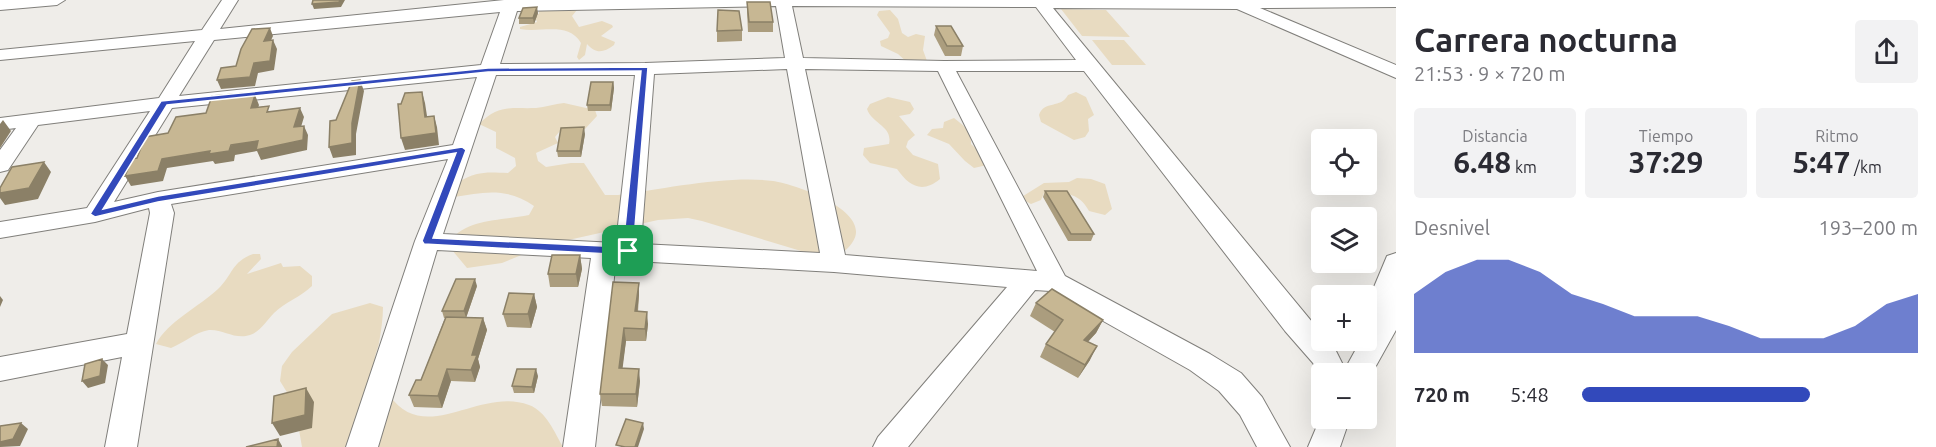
<!DOCTYPE html>
<html lang="es">
<meta charset="utf-8">
<style>
:root{--surface:#fff;--page:#f2f2f3;--text:#2b2b33;--muted:#7c7c81;--accent:#3249bb}
body{margin:0;font-family:Ubuntu,sans-serif;background:var(--page);color:var(--text);height:100vh;display:flex;flex-direction:column;font-size:22px;white-space:nowrap}
*{box-sizing:border-box;margin:0}
p{font-size:20px;color:var(--muted)}
.icon{flex:none;width:33px;height:33px;fill:none;stroke:currentColor;stroke-width:2;stroke-linecap:round;stroke-linejoin:round}
.map{position:relative;flex:1;overflow:hidden}
.details{display:flex;flex-direction:column;background:var(--surface);width:540px}
.details>*{flex:none}
.buttons{position:absolute;left:1311px;top:129px;display:grid;gap:12px}
.buttons a{display:grid;place-items:center;width:66px;height:66px;border-radius:6px;background:var(--surface);box-shadow:0 6px 24px #0002;font-size:30px}
.pin{position:absolute;display:grid;place-items:center;width:51px;height:51px;color:#fff;margin:-26px;border-radius:12px;box-shadow:0 3px 9px #0006}
.round{display:grid;place-items:center;flex:none;width:63px;height:63px;border-radius:6px;background:var(--page)}
.overview{display:flex;align-items:center;justify-content:space-between;height:102px;padding:0 18px}
h1{font-size:33px;font-weight:600;line-height:45px}
.stats{display:grid;grid-template-columns:repeat(3,1fr);gap:9px;height:102px;padding:6px 18px}
.stats div{display:grid;align-content:center;border-radius:6px;background:var(--page);text-align:center}
.stats b{font-size:30px;font-weight:600}
.stats small{font-size:16px;font-weight:400}
.stats p{font-size:16px}
.chart{height:168px;padding:12px 18px}
.chart p{display:flex;justify-content:space-between}
.chart svg{width:100%;height:108px;margin-top:6px;fill:var(--accent);opacity:.7}
ul{padding:0 18px;list-style:none;font-size:20px}
li{display:grid;grid-template-columns:96px 72px 1fr;align-items:center;height:45px}
li i{height:15px;border-radius:8px;background:var(--accent)}
main{display:flex;flex:1;min-height:0}
.map>svg:first-child{display:block}
.green{fill:#e8dbc1}
.lines{fill:none;stroke-linecap:round;stroke-linejoin:round}
.minor-casing{stroke:#807f7b;stroke-width:2}
.minor{fill:#fff;fill-rule:evenodd}
.wall{fill:#ab9d7e}
.shaded-wall{fill:#8b8067}
.building{fill:#c7b793;stroke:#8b8067;stroke-width:1.5}
.route{fill:#3249bb;stroke:#fff;stroke-width:1.5;fill-rule:evenodd}
</style>
<main>
<div class="map">
<svg width="1396" height="447" viewBox="0 0 1396 447">
<rect width="100%" height="100%" fill="#efede9"/>
<!-- green -->
<path class="green" d="M576,8L577,10L572,16L579,27L602,21L612,25L613,27L601,36L615,42L614,45C603,53 596,54 587,44L585,55L579,60L577,57L581,43C568,21 542,33 520,29V27L537,22L534,14H539V9Z
M1061,9L1106,10L1130,37L1082,36Z
M890,10L898,19L902,33L908,37L916,34L925,36L923,50L927,61L909,64L898,54L881,46L880,41L888,38L890,33L877,15L879,11Z
M1092,40H1124L1146,65H1112Z
M1076,92L1086,97L1094,115L1088,119L1089,131L1085,137L1074,140L1041,122L1039,115C1044,100 1061,109 1068,95Z
M888,97L910,102L914,109L910,114L899,116L915,135L908,141L906,147L913,155L938,164L940,179C922,194 909,186 897,169L870,163L863,155L864,148L889,144C893,126 872,124 867,109L870,104Z
M564,103L595,110L597,116L585,129L560,131L555,137L558,143L536,153L538,161L546,167L571,163H584L605,195H618C663,189 729,175 773,181C794,184 875,211 852,243C844,255 834,256 821,257L702,221L688,218L658,220L546,245L502,263L467,268L452,250L449,241C469,218 501,221 529,215L534,206C507,187 484,192 454,197L458,182C478,171 486,172 508,173L516,166L515,158L496,148V132L479,124C499,104 511,109 536,108C545,107 555,104 564,103Z
M954,118C963,125 972,131 971,144L986,158L987,165L974,168L965,161L949,144L927,135L932,129L943,128L944,122Z
M1077,178L1091,179L1105,184L1112,209L1105,215L1089,211C1080,193 1063,191 1044,193L1041,200L1031,204L1020,198L1044,183L1069,182Z
M253,254H260L261,259L247,274L281,263L283,267L300,266L312,276V286C301,297 285,302 274,313C266,321 261,331 250,335C235,340 223,329 209,330C195,332 184,343 171,348L156,344C168,321 199,307 218,289C233,275 231,262 253,254Z
M370,303L383,307C383,319 381,331 379,343C378,349 374,356 375,361C375,373 384,385 389,395C426,447 479,386 529,405C546,411 555,433 563,447H302L298,424L288,394L280,381L282,366L292,352L332,314Z"/>
<g class="lines">
<!-- minor casing -->
<g class="minor-casing">
<path id="minor" d="M0,0H65L57,5L0,10Z
M222,0H238L220,29L504,0H1396V7L1260,8L1396,65V78L1237,9L1053,8L1322,334V340H1327L1335,349L1345,369L1361,340H1366V332L1372,322L1374,287L1387,256L1396,253V330L1367,382L1366,374H1322V382L1313,363L1285,331L1084,71H956L1065,276L1210,354L1241,373L1262,397L1290,447H1257L1240,415L1219,391L1190,370L1050,291L1035,290L908,447H873L878,437L1007,287L834,272L616,260L595,447H563L591,258L437,250L378,447H346L415,241L448,159L171,204L174,213L137,447H105L122,357L0,381V357L127,334L150,213L149,208L95,222L0,238V222L87,208L150,111L38,125L8,170L0,172V150L16,128L0,130V118L159,98L195,41L0,60V50L202,30ZM776,6L785,58L645,63L500,64L517,11ZM792,6L1036,7L1076,60L944,61L803,58ZM500,12L481,65L179,96L214,40ZM787,69L820,253L641,244L654,74ZM805,69L938,71L1037,271L845,255ZM496,75H635L616,243L443,234ZM477,77L453,145L158,192L114,202L172,108Z
M1322,414V418H1350L1340,447H1308Z"/>
</g>
<!-- minor -->
<use href="#minor" class="minor"/>
</g>
<!-- wall -->
<path class="wall" d="M747,2L773,22V32H748L747,11Z
M538,13L534,24H519V18Z
M936,26L963,46L961,56H945L934,35Z
M742,30V41L717,42V31Z
M613,82L614,88L611,111H588L587,105Z
M585,134L581,157H558L557,151Z
M1045,191L1094,234L1091,241H1068L1043,197Z
M580,255L582,269L578,287H550L548,274Z
M639,283V295L638,312L648,324L646,341H626L622,368L640,381L637,407L602,406L600,394Z
M477,286L466,318H483L487,330L478,359L480,367L475,382L451,381L442,408L414,407L409,395L421,380L445,318H444L442,311Z
M534,294L537,307L531,328L507,327L503,314Z
M1036,303L1103,320L1096,333L1088,342L1090,360L1078,378L1040,357L1046,344L1055,332L1030,316Z
M538,376L534,393H514L512,386Z"/>
<!-- shaded-wall -->
<path class="shaded-wall" d="M340,0H345L341,7L314,9L312,4Z
M537,7L538,13L534,24L533,18Z
M270,28L273,36L267,49L264,41Z
M273,40L277,49L274,70L258,73L255,86L221,89L217,80L254,63Z
M360,80L364,91L356,134V155L333,158L329,147L352,123Z
M613,82L614,88L611,111L610,105Z
M422,92L425,103L429,129L425,117Z
M255,95L259,105L255,118L251,108Z
M300,108L304,117L298,137L294,127Z
M434,116L437,127L439,145L405,150L401,138Z
M3,120L11,131L0,148V124Z
M304,126L308,135L307,150L261,160L257,151L235,155L234,161L215,164L213,161L167,168L163,181L131,186L125,176L162,159L210,151Z
M584,127L585,134L581,157L580,151Z
M44,162L51,172L38,199L5,205L0,198V193Z
M580,255L582,269L578,287L576,274Z
M475,279L477,286L466,318L464,311Z
M639,283V295L636,324L635,311Z
M534,294L537,307L531,328L528,314Z
M0,296L3,300L0,307Z
M647,312L648,324L646,341L645,329Z
M483,318L487,330L478,359L480,367L475,382L471,370L472,355Z
M1103,320L1096,333L1077,353L1084,340Z
M624,328L626,341L621,381L619,368Z
M1097,346L1090,360L1078,378L1085,365Z
M102,359L108,365L105,383L88,388L82,381Z
M447,369L451,381L442,408L438,396Z
M536,369L538,376L534,393L532,387Z
M639,369L640,381L637,407L636,394Z
M306,388L314,402L312,428L280,436L272,423Z
M21,423L28,429L20,446L0,447V442Z
M643,423L644,429L638,447H635Z
M278,439L282,446V447H277Z"/>
<!-- building -->
<path class="building" d="M313,0H340L339,2L312,4Z
M747,2H770L773,22H749Z
M537,7L533,18H519L523,8Z
M718,10L739,11L742,30L717,31Z
M936,26H951L963,46H947Z
M270,28L264,41L273,40L270,61L254,63L250,77L217,80L221,68L236,66L241,49L252,29Z
M360,80L352,123V143L329,147L330,121L336,120L352,81Z
M591,82H613L610,105H587Z
M422,92L425,117L434,116L436,133L401,138L398,104H401L405,93Z
M246,93L245,96L255,95L251,108L269,106L267,112L300,108L294,127L304,126L303,140L256,150L258,141L231,145L229,151L209,154L210,151L162,159L158,171L125,176L132,159L137,158L145,137L168,133L176,117L206,113L212,96Z
M584,127L580,151H557L561,128Z
M44,162L29,188L0,193V188L12,167Z
M1045,191H1067L1094,234H1071Z
M552,255H580L576,274H548Z
M456,279H475L464,311H442Z
M613,282L639,283L635,311L647,312L645,329L624,328L619,368L639,369L636,394H600Z
M1052,289L1103,320L1084,340L1097,346L1085,365L1046,344L1063,320L1036,303Z
M509,293L534,294L528,314H503Z
M446,317L483,318L472,355H477L471,370L447,369L438,396L409,395L416,380H421Z
M102,359L100,376L82,381L85,364Z
M517,369H536L532,387L512,386Z
M306,388L305,415L272,423L274,396Z
M626,419L643,423L635,447H625L616,445Z
M21,423L13,439L0,442V426Z
M278,439L277,447H246Z"/>
<!-- route -->
<path class="route" d="M648,67L633,251L628,255L424,244L422,241L456,153L158,202L95,217L90,214L161,101L488,68ZM641,71L623,247L433,238L466,150L462,147L158,196L103,209L167,105L488,72Z"/>
</svg>
<div class="buttons">
<a><svg class="icon" aria-label="locate" viewBox="0 0 24 24"><circle cx="12" cy="12" r="6"/><path d="M12 2v4M12 18v4M2 12h4M18 12h4"/></svg></a>
<a><svg class="icon" aria-label="layers" viewBox="0 0 24 24"><path d="M12 4l9 5-9 5-9-5zM3 14l9 5 9-5"/></svg></a>
<a>+</a>
<a>−</a>
</div>
<div class="pin" style="left:628px;top:251px;background:#1e9e55"><svg class="icon" aria-label="arrive" viewBox="0 0 24 24"><path d="M6 21V4h12l-3 4 3 4H6"/></svg></div>
</div>
<section class="details">
<div class="overview"><div><h1>Carrera nocturna</h1><p>21:53 · 9 × 720 m</p></div><a class="round"><svg class="icon" aria-label="share" viewBox="0 0 24 24"><path d="M12 15V3M7 8l5-5 5 5M5 13v7h14v-7"/></svg></a></div>
<div class="stats">
<div><p>Distancia</p><b>6.48<small> km</small></b></div>
<div><p>Tiempo</p><b>37:29</b></div>
<div><p>Ritmo</p><b>5:47<small> /km</small></b></div>
</div>
<div class="chart"><p><span>Desnivel</span>193–200 m</p>
<svg viewBox="0 0 160 44" preserveAspectRatio="none"><path d="M0 44V20L10 11L20 6L30 6L40 11L50 20L60 24L70 29L80 29L90 29L100 33L110 38L120 38L130 38L140 33L150 24L160 20V44z"/></svg>
</div>
<ul>
<li><b>720 m</b>5:48<i style="width:68%"></i></li>
</ul>
</section>
</main>
